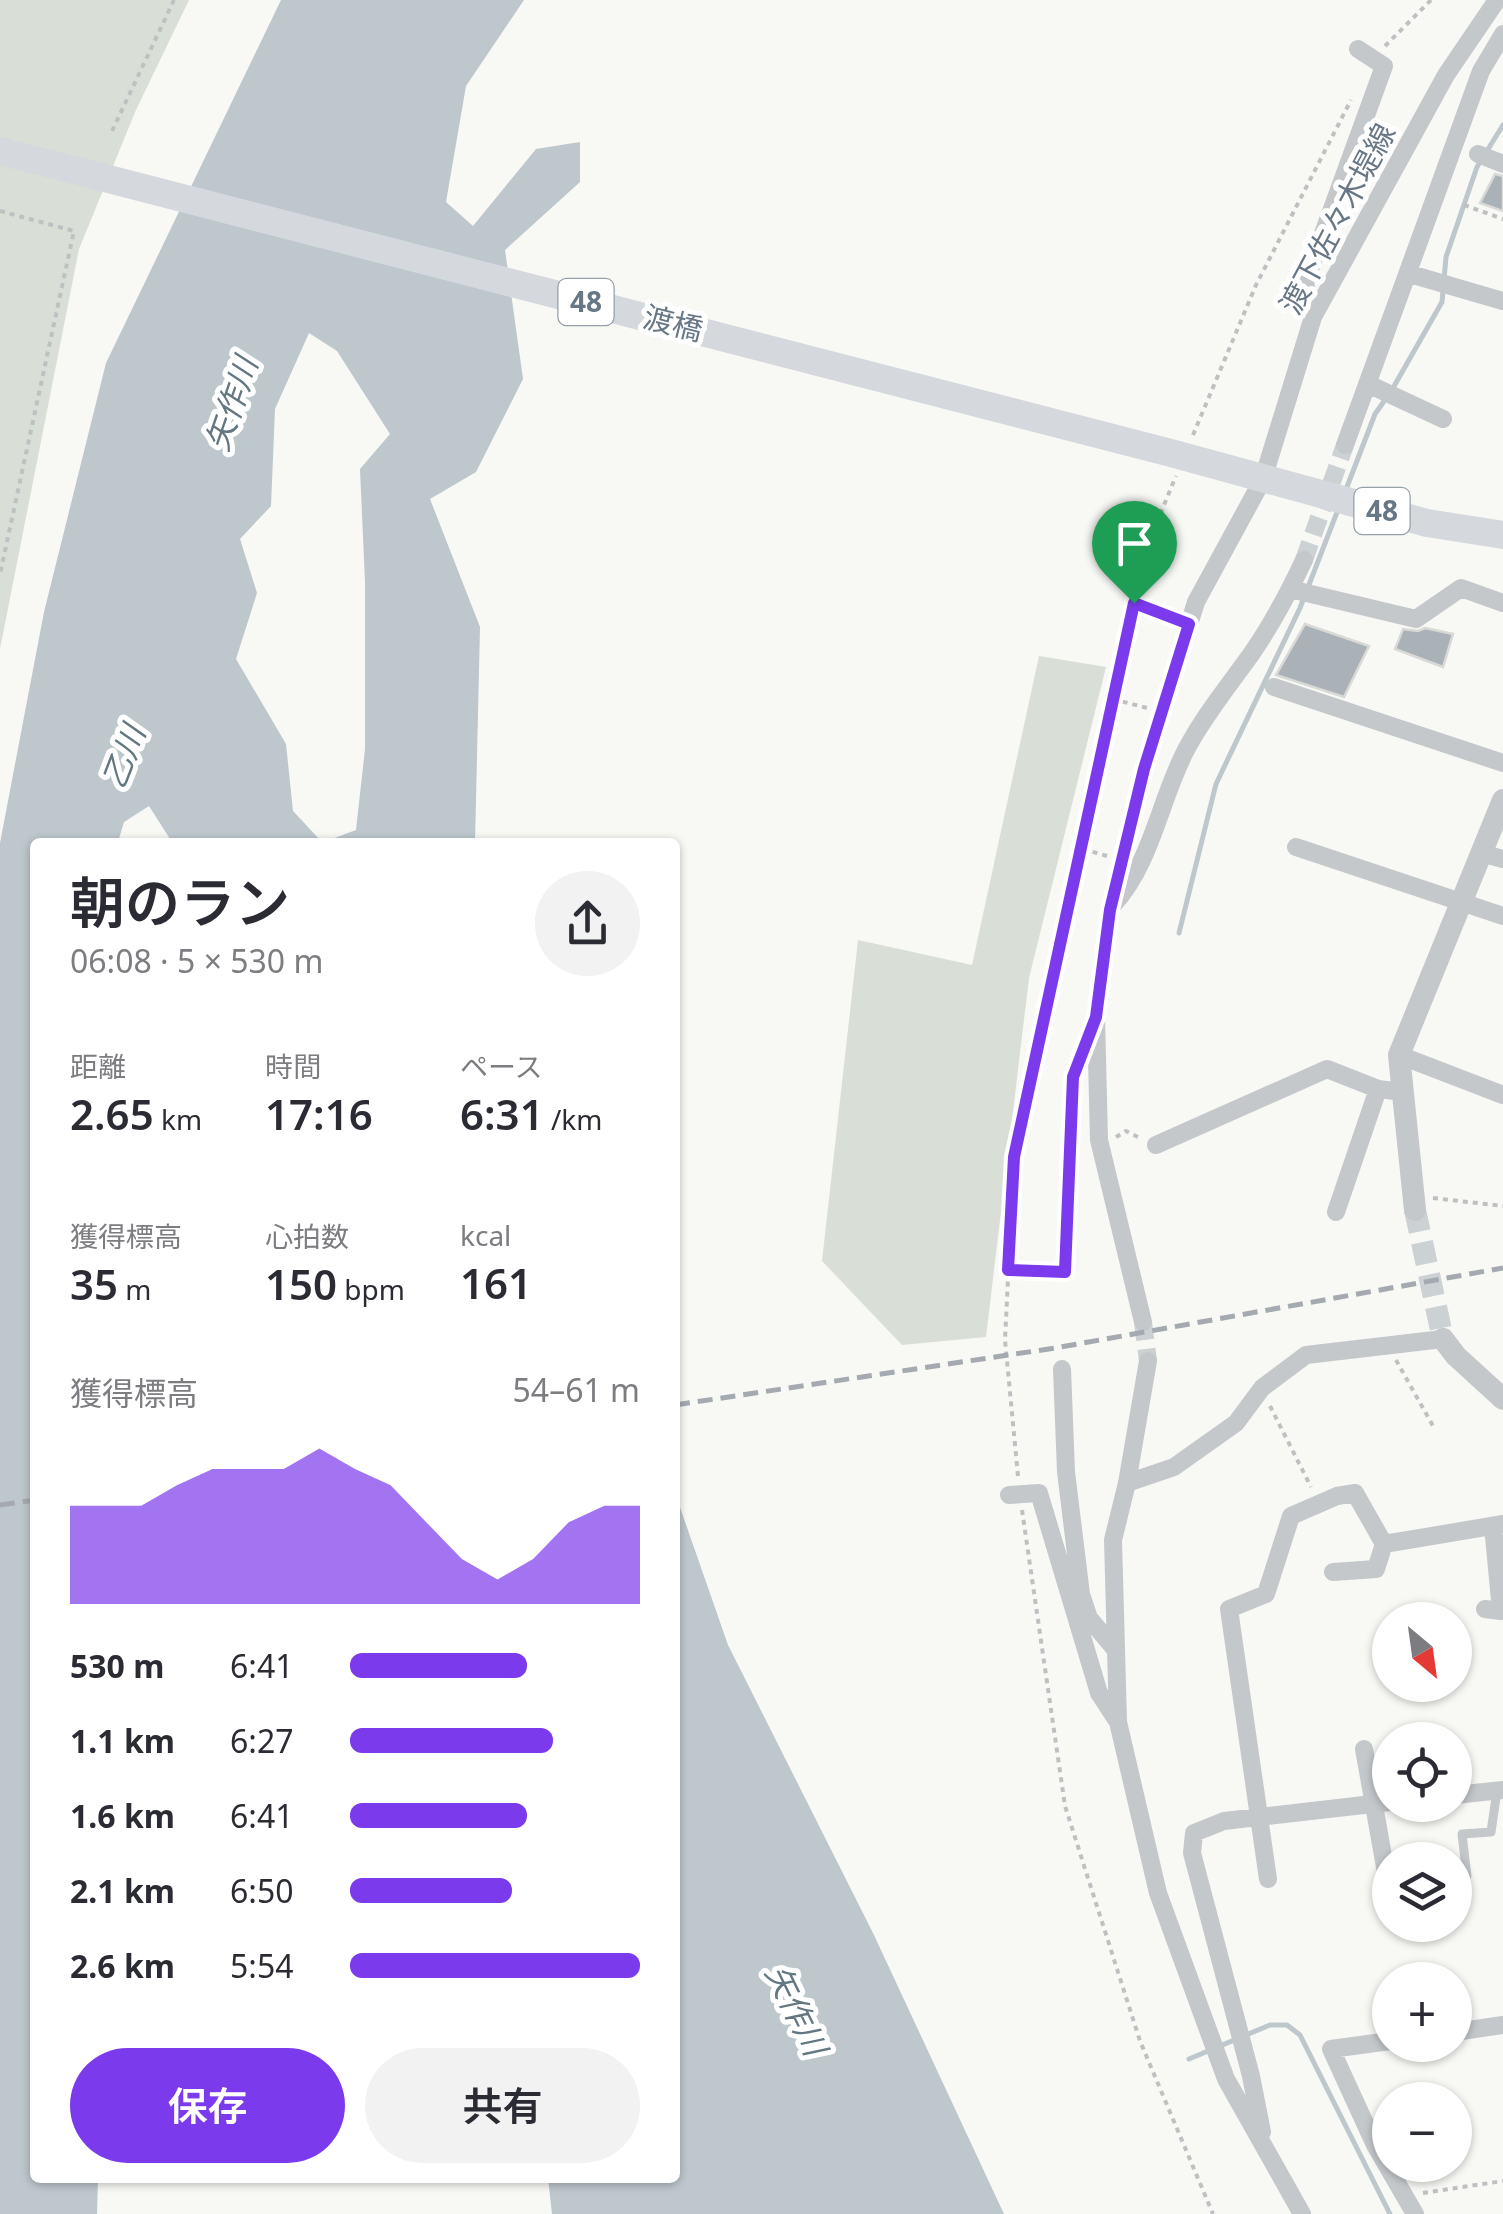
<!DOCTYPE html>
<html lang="ja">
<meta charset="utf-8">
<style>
:root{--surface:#fff;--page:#f2f2f3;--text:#2b2b33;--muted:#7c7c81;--accent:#7c3aed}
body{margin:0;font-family:"Noto Sans","Noto Sans JP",sans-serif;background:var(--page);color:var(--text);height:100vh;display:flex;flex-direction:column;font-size:38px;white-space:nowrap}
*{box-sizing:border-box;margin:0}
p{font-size:32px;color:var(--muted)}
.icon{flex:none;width:55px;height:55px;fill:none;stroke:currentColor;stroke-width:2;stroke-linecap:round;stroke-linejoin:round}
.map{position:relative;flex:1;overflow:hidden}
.drawer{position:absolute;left:30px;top:838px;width:650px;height:1345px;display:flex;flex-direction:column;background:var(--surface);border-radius:10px;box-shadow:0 2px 8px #0004}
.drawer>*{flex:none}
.needle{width:65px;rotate:151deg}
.buttons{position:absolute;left:1372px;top:1602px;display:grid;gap:20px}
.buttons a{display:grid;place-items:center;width:100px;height:100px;border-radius:50%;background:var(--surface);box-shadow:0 2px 8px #0004;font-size:50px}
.pin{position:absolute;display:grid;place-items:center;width:85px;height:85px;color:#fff;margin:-102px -42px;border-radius:50% 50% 50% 0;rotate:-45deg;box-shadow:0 0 10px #0007}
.pin .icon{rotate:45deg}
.round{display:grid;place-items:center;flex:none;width:105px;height:105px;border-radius:52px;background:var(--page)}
.headline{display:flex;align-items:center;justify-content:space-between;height:170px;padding:0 40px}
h1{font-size:55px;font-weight:600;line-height:75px}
.stats{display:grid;grid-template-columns:repeat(3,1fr);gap:15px;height:170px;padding:10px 40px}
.stats div{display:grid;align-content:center}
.stats b{font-size:42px;font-weight:600}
.stats small{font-size:28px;font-weight:400}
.stats p{font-size:28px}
.chart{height:280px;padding:20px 40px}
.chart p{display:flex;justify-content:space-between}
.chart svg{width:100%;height:180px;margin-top:10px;fill:var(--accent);opacity:.7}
.cta{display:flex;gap:20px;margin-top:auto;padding:20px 40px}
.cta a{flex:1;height:115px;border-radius:60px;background:var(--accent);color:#fff;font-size:40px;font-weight:600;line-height:115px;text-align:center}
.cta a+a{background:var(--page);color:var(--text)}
ul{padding:0 40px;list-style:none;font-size:32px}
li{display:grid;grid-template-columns:160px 120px 1fr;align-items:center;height:75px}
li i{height:25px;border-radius:12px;background:var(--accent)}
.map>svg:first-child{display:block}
.green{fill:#d9dfd6}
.water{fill:#bdc7cc}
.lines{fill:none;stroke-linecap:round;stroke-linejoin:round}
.stream{stroke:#bdc7cc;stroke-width:5}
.building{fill:#aab2b8;stroke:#d9dad7;stroke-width:2.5}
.minor-tunnel{stroke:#ccd1d4;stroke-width:18;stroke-dasharray:18 9;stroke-linecap:butt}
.tertiary-tunnel{stroke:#ccd1d4;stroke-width:22;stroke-dasharray:22 11;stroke-linecap:butt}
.path{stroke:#bec0c2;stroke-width:4;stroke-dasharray:5 5;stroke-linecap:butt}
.service{stroke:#c4c8cb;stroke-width:9}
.minor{stroke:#c4c8cb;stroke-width:18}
.tertiary{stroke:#c4c8cb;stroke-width:22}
.primary{stroke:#d5d9dd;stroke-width:28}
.rail{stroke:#a4aab0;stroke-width:5;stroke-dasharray:15 8;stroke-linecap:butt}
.route-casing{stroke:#fff;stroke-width:20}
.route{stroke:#7c3aed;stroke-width:12}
.labels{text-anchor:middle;stroke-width:10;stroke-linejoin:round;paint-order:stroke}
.shield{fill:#fff;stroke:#95a0aa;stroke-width:2.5}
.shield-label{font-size:28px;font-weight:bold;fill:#677786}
.street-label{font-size:30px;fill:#677786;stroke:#fff}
.water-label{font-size:32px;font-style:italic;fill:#637781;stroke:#fff}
</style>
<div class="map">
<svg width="1503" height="2214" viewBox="0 0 1503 2214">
<rect width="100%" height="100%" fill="#f8f8f5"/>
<!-- green -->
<path class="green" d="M0,0H189L136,110L79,249L0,649Z
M1039,656L1106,667L1029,978L986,1337L902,1345L822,1261L858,940L972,965Z"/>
<!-- water -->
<path class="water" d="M281,0H524L466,86L446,202L473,226L536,149L580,142V182L505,250L523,379L476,472L430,499L480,627L475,842H324L356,830L365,749V582L360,469L390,434L337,351L309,333L275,409L271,506L240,539L257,593L236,659L286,744L293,811L322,842H172L149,806L124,822L118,842H35V2178H98L97,2214H0V843L44,612L106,363Z
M675,1493L728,1645L873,1933L1004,2214H552L548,2178H675Z"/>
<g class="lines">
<!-- stream -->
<path class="stream" d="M1393,388L1442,302L1446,257L1477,167L1503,125
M1345,492L1375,414L1387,397
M1179,933L1216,784L1300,608L1339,507
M1189,2059L1270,2025H1287L1300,2035L1390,2214"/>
</g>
<!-- building -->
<path class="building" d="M1495,174L1503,176V211L1480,203Z
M1305,624L1369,646L1344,697L1276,675Z
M1425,628L1453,634L1443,667L1395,649L1403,629L1418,631Z"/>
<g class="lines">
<!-- minor-tunnel -->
<path class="minor-tunnel" d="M1304,560L1345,445
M1143,1322L1148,1361"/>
<!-- tertiary-tunnel -->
<path class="tertiary-tunnel" d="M1415,1210L1443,1339"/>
<!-- path -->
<path class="path" d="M1385,46L1431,0
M112,131L174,0
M1464,205L1503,219
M0,211L74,231L0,574
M1193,435L1256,285L1351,100
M1134,603L1175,619
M1113,699L1147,708
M1083,849L1107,856
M1116,1137L1126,1131L1142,1139
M1433,1198L1503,1206
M1009,1270L1065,1272L1073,1077L1078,1064
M1396,1360L1433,1426
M1270,1406L1311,1487
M1018,1476L1005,1340L1014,1157L1147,546L1176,476
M1022,1510L1065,1806L1140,2041L1213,2214
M1423,2193L1503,2181"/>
<!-- service -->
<path class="service" d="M1467,1876L1462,1834L1491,1832L1497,1791"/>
<!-- minor -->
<path class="minor" d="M1478,154L1503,164
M1410,274L1503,301
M1313,317L1305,283L1384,66L1358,49
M1368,384L1443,419
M1345,445L1481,71L1503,34
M1290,589L1416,619L1461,588L1503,603
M1274,687L1503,763
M1296,847L1503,916
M1481,853L1503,859
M1113,905C1152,863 1160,798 1187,748C1205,714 1230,684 1252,653C1272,624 1289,592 1304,560
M1399,1055L1503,1095
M1156,1145L1327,1069L1378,1089L1403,1092
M1336,1212L1378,1089
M1143,1322L1099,1140L1096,1017L1110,909L1144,769L1196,602L1263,479L1313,317L1446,75L1497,0
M1148,1361L1127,1483L1113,1540L1118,1722L1158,1893L1226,2079L1302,2214
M1062,1369L1066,1472L1081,1594L1089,1618L1114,1648
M1127,1483L1174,1467L1236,1423L1262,1388L1306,1355L1443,1339
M1009,1495L1039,1493L1099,1693L1118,1722
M1384,1544L1503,1524
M1485,1609L1501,1611L1493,1526
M1364,1749L1390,1895
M1455,1795L1503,1790
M1268,1879L1229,1609L1266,1594L1291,1516L1337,1496L1355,1493L1384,1544L1376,1569L1333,1572
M1455,2032L1503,2025
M1390,2041L1331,2049L1375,2145L1415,2214
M1262,2132L1251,2076L1192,1853L1194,1833L1224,1821L1390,1802"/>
<!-- tertiary -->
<path class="tertiary" d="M1415,1210L1399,1055L1503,800
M1443,1339L1456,1356L1503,1399"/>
<!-- primary -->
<path class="primary" d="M0,151L1171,453L1427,523L1503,535"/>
<!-- rail -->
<path class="rail" d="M675,1405L1055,1348L1503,1268
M0,1505L35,1500"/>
</g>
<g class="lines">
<!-- route casing -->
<g class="route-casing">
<path id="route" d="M1134,603L1189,624L1144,769L1110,910L1096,1017L1073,1077L1065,1272L1008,1270L1014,1157Z"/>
</g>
<!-- route -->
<use href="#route" class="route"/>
</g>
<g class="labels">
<!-- shield labels -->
<g class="shield">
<rect x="558.5" y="279" width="55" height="46" rx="8"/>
<rect x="1354.5" y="488" width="55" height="46" rx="8"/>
</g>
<g class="shield-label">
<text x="586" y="312">48</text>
<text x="1382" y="521">48</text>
</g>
<!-- street labels -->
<g class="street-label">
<text transform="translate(1338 219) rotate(-62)" y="10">渡下佐々木堤線</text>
<text transform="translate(673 324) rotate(14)" y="10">渡橋</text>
</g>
<!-- water labels -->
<g class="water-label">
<text transform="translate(232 404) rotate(-71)" y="11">矢作川</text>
<text transform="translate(124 757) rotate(-69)" y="11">乙川</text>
<text transform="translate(796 2010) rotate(64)" y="11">矢作川</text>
</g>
</g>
</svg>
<div class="buttons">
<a><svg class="needle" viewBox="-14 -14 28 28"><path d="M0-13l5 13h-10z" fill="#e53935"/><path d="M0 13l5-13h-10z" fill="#7c7c81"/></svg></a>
<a><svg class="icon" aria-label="locate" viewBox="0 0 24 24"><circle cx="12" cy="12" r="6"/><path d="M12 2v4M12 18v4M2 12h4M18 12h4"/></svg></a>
<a><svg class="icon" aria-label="layers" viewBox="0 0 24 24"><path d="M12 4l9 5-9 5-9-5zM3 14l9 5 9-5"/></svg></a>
<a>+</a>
<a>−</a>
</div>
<div class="pin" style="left:1134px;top:603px;background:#1e9e55"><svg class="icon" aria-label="arrive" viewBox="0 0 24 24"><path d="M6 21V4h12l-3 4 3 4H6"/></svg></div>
<section class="drawer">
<div class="headline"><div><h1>朝のラン</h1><p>06:08 · 5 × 530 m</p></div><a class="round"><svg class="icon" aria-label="share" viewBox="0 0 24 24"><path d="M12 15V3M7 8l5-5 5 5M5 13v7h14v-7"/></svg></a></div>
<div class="stats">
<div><p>距離</p><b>2.65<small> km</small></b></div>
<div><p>時間</p><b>17:16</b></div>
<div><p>ペース</p><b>6:31<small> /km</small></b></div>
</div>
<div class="stats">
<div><p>獲得標高</p><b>35<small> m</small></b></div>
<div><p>心拍数</p><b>150<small> bpm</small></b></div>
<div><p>kcal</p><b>161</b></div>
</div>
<div class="chart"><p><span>獲得標高</span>54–61 m</p>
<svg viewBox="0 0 160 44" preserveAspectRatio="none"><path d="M0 44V20L10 20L20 20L30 15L40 11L50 11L60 11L70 6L80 11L90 15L100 24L110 33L120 38L130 33L140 24L150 20L160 20V44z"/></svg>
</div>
<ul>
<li><b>530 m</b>6:41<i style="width:61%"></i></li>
<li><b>1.1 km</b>6:27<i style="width:70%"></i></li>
<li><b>1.6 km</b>6:41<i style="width:61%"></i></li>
<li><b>2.1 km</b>6:50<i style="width:56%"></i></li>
<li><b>2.6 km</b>5:54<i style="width:100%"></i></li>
</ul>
<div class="cta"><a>保存</a><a>共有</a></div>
</section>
</div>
